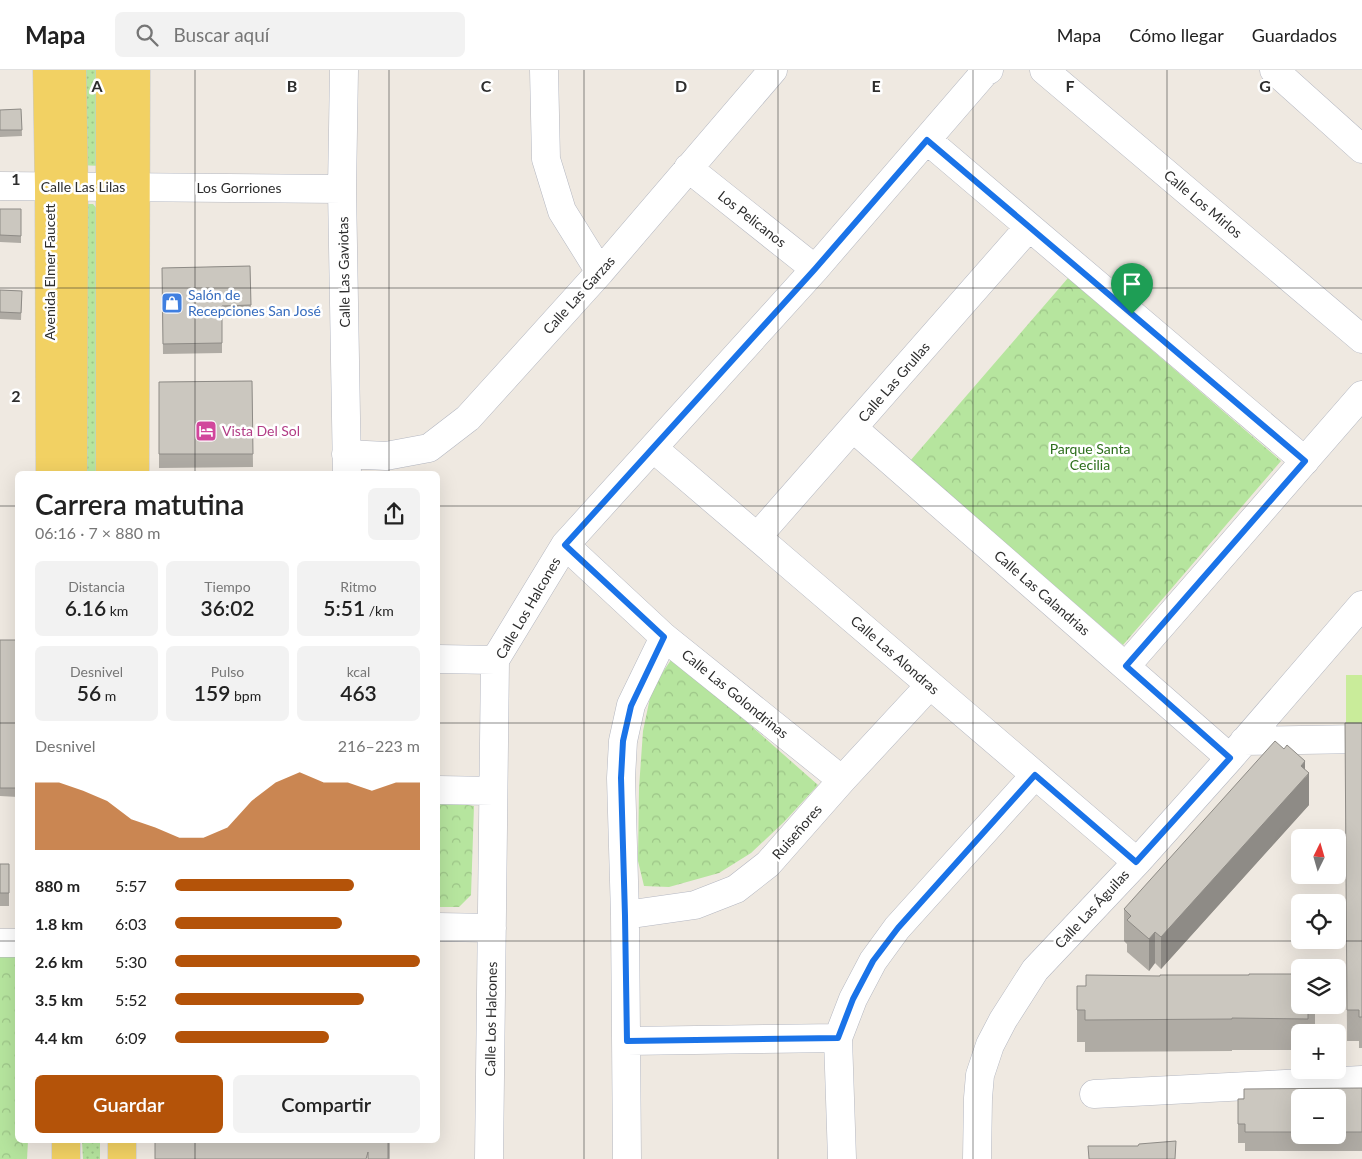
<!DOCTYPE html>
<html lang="es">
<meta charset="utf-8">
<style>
:root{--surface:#fff;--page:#f2f2f2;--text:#222;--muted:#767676;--line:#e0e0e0;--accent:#b45309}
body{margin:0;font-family:Lato,sans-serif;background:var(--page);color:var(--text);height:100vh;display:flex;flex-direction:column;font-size:19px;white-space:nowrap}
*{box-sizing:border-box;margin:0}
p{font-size:16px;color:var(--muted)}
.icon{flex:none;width:28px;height:28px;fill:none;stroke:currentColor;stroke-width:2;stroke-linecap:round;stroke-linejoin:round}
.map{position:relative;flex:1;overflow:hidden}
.details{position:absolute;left:15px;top:401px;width:425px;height:672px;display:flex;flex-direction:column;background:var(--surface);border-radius:8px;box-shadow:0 5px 20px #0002}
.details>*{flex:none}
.needle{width:32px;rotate:5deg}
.controls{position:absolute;left:1291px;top:759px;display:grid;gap:10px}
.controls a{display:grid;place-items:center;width:55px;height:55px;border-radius:8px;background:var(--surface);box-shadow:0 5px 20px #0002;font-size:25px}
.pin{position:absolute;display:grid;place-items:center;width:42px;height:42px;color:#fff;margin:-51px -21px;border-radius:50% 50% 50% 0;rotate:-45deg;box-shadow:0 0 5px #0007}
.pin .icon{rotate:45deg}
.round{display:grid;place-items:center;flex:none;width:52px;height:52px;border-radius:8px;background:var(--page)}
.overview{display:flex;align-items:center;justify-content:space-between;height:85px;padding:0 20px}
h1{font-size:28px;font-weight:600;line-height:38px}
.stats{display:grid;grid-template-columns:repeat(3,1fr);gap:8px;height:85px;padding:5px 20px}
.stats div{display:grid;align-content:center;border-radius:8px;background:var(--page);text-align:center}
.stats b{font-size:21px;font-weight:600}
.stats small{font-size:14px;font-weight:400}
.stats p{font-size:14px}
.chart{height:140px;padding:10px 20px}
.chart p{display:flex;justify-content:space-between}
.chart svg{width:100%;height:90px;margin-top:5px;fill:var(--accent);opacity:.7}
.primary-button{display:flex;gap:10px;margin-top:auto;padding:10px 20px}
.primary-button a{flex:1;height:58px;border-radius:8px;background:var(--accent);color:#fff;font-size:20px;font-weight:600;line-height:58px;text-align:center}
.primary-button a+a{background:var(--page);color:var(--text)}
ul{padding:0 20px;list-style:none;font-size:16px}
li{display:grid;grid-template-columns:80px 60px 1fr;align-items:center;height:38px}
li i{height:12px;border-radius:6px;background:var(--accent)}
header{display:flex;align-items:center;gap:30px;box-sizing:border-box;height:70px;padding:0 25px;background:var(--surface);border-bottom:1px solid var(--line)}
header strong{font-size:24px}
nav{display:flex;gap:28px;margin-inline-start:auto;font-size:18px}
.search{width:350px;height:45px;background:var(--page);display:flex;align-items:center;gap:12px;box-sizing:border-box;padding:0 18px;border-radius:8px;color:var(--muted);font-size:19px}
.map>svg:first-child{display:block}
.grass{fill:url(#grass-dots)}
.park{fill:url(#park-crowns)}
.pitch{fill:#c9ec9a}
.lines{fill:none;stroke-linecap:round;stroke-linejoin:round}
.minor-casing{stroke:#b4b7c1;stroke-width:29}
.major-casing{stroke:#c9c9c9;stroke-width:29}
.minor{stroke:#fff;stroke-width:28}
.major{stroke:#f2d163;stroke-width:28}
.wall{fill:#afaba4;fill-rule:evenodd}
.shaded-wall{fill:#8e8b86}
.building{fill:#cbc7bf;stroke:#8e8b86}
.route-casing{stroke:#fff;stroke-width:10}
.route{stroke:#1a73e8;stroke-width:6}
.grid{fill:none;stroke:#2e2e2e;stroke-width:1;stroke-opacity:0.55}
.labels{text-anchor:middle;stroke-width:5;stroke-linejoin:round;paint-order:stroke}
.street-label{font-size:14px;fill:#2e2e2e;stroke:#fff}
.shop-label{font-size:14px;fill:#366cbe;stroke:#fff;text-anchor:start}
.hotel-label{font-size:14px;fill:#b23c85;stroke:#fff;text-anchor:start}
.park-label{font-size:14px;fill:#2c6e1b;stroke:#fff}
.grid-label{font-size:16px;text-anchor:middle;font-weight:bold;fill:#2e2e2e;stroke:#fff;stroke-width:5;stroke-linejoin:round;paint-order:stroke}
</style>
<header>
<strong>Mapa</strong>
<div class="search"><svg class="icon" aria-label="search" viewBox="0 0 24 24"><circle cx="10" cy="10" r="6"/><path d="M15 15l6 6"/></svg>Buscar aquí</div>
<nav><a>Mapa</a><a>Cómo llegar</a><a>Guardados</a></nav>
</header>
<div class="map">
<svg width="1362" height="1089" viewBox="0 0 1362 1089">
<defs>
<pattern id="grass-dots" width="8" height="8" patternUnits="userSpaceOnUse" patternTransform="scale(1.25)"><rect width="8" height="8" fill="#b6e59e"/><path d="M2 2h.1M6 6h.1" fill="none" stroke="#9dc588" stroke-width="1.8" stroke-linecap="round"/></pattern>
<pattern id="park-crowns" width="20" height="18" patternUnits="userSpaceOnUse" patternTransform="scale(1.25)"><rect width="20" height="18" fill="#b6e59e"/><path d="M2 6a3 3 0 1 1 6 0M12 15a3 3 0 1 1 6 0" fill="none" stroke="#9dc588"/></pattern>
</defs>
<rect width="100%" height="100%" fill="#efe9e1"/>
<!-- grass -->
<path class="grass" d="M76,0H103V96L76,95Z
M83,134H93L98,140L104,404H76Z
M82,1071H100V1089H83Z"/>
<!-- park -->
<path class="park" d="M1068,208L1281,391L1123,575L910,391Z
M673,587L818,715L784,752L751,783L719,803L669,817L644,816L638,791L639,718L643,661L652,618Z
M438,730L474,736L471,825L459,837H438Z
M0,887H17L18,1071H28L27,1089H0Z"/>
<!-- pitch -->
<path class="pitch" d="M1346,605H1362V658H1346Z"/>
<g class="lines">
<!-- minor casing -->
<g class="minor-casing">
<path id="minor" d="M344,0L342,119L347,404
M544,0L546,89L562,141L600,202
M1044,0L1362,269
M1274,0L1362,79
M927,70L1305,391
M688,98L815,199
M0,116L342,119
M853,358L1230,688
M653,378L1137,792
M346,384L386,386L429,378L468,348L600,202L773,0
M757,467L1029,157
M565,475L664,567L842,710
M438,589L495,590
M1126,596L1362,325
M1244,671L1362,669
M438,720L493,721
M625,845L695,835L736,819L768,794L842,710L930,615
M438,857L492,858
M0,873H18
M627,971L838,968
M1094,1024L1362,1010
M489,1089L495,590L565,475L815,199L985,2L989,0
M627,1089L625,845L621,708L623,671L631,635L664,567
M842,1089L838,968L853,929L873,891L897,858L1035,705
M977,1089L978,1028L980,1005L990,975L1003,950L1035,900L1137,792L1230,688L1362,535"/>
</g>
<!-- major casing -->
<g class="major-casing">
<path id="major" d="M47,0L49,117L50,404
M72,0L74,117L73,404
M110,0V404
M135,404L136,0
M66,1071V1089
M122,1089V1071"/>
</g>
<!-- minor -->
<use href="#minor" class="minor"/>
<!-- major -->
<use href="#major" class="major"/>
</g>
<!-- wall -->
<path class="wall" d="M21,39L22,66L0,67V40Z
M0,139H21V173L0,172Z
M250,196L251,246H222V283L163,284L162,198Z
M0,220L22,221L21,250L0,249Z
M252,311L253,397L159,398V312Z
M0,570H18V727L0,726Z
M1345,653H1362V978H1359V971H1347Z
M1305,700L1309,735L1161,899L1155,893L1149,901L1127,882V874L1124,871V839Z
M0,794H9V836H0Z
M1077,916L1315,935V962H1300V980H1232V981L1085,982V972H1077Z
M1362,1018V1081H1245V1073H1238V1029ZM1300,1028H1338V1065H1300Z"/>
<!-- shaded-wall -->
<path class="shaded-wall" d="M1305,691V708L1309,703V735L1161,899V867Z
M1155,862V893L1149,901V869Z"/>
<!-- building -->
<path class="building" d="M21,39L22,60H0V40Z
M0,139H21V166L0,165Z
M250,196L251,235L222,236V273L163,274L162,198Z
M0,220L22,221L21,243L0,242Z
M252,311L253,384H159V312Z
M0,570H18V718H0Z
M1345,653H1362V947H1359V940H1347Z
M1275,671L1284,679L1287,675L1305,691L1301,696L1309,703L1161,867L1155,862L1149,869L1127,850L1131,846L1124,839Z
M0,794H9V823H0Z
M1249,904H1300V935H1315V939H1308V949L1232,948V949L1085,950V940H1077V916H1086V905L1160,906V905H1249Z
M1362,1018V1062H1338V1028H1300V1062H1245V1054H1238V1029H1244V1019Z
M155,1071H388V1089H368V1082L366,1089H155Z
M1176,1071L1175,1089H1089L1088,1076H1138L1139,1074Z"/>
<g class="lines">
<!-- route casing -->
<g class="route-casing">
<path id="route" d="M927,70L1305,391L1126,596L1230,688L1136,792L1035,705L898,858L873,891L853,929L838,968L627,971L625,846L621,708L623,671L631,636L664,567L565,475L815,199Z"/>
</g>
<!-- route -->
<use href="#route" class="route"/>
</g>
<!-- grid -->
<path class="grid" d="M195,0V404M389,0V404M584,0V1089M778,0V1089M973,0V1089M1167,0V1089M0,218H1362M0,436H18M438,436H1362M0,653H18M438,653H1362M0,871H18M438,871H1362M195,1071V1089M389,1071V1089"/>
<!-- icons -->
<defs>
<g id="shop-square" transform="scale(1.125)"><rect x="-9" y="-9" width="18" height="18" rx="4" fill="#3f7fe0" stroke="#fff"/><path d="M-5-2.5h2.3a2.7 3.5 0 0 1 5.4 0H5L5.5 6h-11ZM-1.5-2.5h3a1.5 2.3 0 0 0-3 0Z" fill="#fff"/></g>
<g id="hotel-square" transform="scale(1.125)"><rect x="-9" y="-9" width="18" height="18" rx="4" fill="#d1479c" stroke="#fff"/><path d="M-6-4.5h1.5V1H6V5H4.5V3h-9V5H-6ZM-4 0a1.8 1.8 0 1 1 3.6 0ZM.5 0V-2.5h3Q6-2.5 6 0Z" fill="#fff"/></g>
</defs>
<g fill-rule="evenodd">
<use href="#shop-square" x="172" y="233"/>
<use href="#hotel-square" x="206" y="361"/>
</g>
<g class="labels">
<!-- street labels -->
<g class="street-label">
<text x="83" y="122">Calle Las Lilas</text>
<text x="239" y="123">Los Gorriones</text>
<text transform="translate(1203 134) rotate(40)" y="5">Calle Los Mirlos</text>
<text transform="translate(752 149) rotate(38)" y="5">Los Pelicanos</text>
<text transform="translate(50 202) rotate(-90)" y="5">Avenida Elmer Faucett</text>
<text transform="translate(344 202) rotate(-91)" y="5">Calle Las Gaviotas</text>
<text transform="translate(579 225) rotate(-48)" y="5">Calle Las Garzas</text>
<text transform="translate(894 312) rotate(-49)" y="5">Calle Las Grullas</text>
<text transform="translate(1042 523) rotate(41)" y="5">Calle Las Calandrias</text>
<text transform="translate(528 538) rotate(-60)" y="5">Calle Los Halcones</text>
<text transform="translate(895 585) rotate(41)" y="5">Calle Las Alondras</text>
<text transform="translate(735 624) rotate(39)" y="5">Calle Las Golondrinas</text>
<text transform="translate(797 762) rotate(-49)" y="5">Ruiseñores</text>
<text transform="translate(1092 839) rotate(-47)" y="5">Calle Las Águilas</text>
<text transform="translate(491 949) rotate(-89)" y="5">Calle Los Halcones</text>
</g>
<!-- shop labels -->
<g class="shop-label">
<text x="188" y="230">Salón de<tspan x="188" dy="16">Recepciones San José</tspan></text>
</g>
<!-- hotel labels -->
<g class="hotel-label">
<text x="222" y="366">Vista Del Sol</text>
</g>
<!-- park labels -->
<g class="park-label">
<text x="1090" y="384">Parque Santa<tspan x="1090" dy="16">Cecilia</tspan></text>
</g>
</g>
<g class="grid-label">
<text x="97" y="22">A</text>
<text x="292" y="22">B</text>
<text x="486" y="22">C</text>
<text x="681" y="22">D</text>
<text x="876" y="22">E</text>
<text x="1070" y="22">F</text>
<text x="1265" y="22">G</text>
<text x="16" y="115">1</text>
<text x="16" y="332">2</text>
</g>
</svg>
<div class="controls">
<a><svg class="needle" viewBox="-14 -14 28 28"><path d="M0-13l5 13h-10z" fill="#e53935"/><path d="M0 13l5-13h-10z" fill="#767676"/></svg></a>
<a><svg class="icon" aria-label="locate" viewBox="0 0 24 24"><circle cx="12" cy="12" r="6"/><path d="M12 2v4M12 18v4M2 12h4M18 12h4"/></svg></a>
<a><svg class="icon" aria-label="layers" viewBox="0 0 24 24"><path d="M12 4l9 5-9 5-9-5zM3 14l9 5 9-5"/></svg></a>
<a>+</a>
<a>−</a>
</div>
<div class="pin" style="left:1132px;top:244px;background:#1e9e55"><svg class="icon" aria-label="arrive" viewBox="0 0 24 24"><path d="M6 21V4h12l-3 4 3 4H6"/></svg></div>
<section class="details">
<div class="overview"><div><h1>Carrera matutina</h1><p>06:16 · 7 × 880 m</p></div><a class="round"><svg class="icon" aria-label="share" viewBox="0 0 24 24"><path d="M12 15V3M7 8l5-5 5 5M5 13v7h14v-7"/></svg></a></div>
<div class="stats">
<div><p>Distancia</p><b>6.16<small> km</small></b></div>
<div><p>Tiempo</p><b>36:02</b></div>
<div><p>Ritmo</p><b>5:51<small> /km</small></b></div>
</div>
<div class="stats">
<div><p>Desnivel</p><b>56<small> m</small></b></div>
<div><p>Pulso</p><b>159<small> bpm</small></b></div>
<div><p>kcal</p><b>463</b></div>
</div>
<div class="chart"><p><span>Desnivel</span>216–223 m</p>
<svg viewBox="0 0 160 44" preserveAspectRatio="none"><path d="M0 44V11L10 11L20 15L30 20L40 29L50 33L60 38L70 38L80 33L90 20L100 11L110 6L120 11L130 11L140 15L150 11L160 11V44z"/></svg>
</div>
<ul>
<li><b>880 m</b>5:57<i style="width:73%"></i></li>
<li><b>1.8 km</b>6:03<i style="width:68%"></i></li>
<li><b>2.6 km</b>5:30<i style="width:100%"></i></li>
<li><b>3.5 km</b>5:52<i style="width:77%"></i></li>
<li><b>4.4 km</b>6:09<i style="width:63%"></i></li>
</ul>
<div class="primary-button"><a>Guardar</a><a>Compartir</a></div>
</section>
</div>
